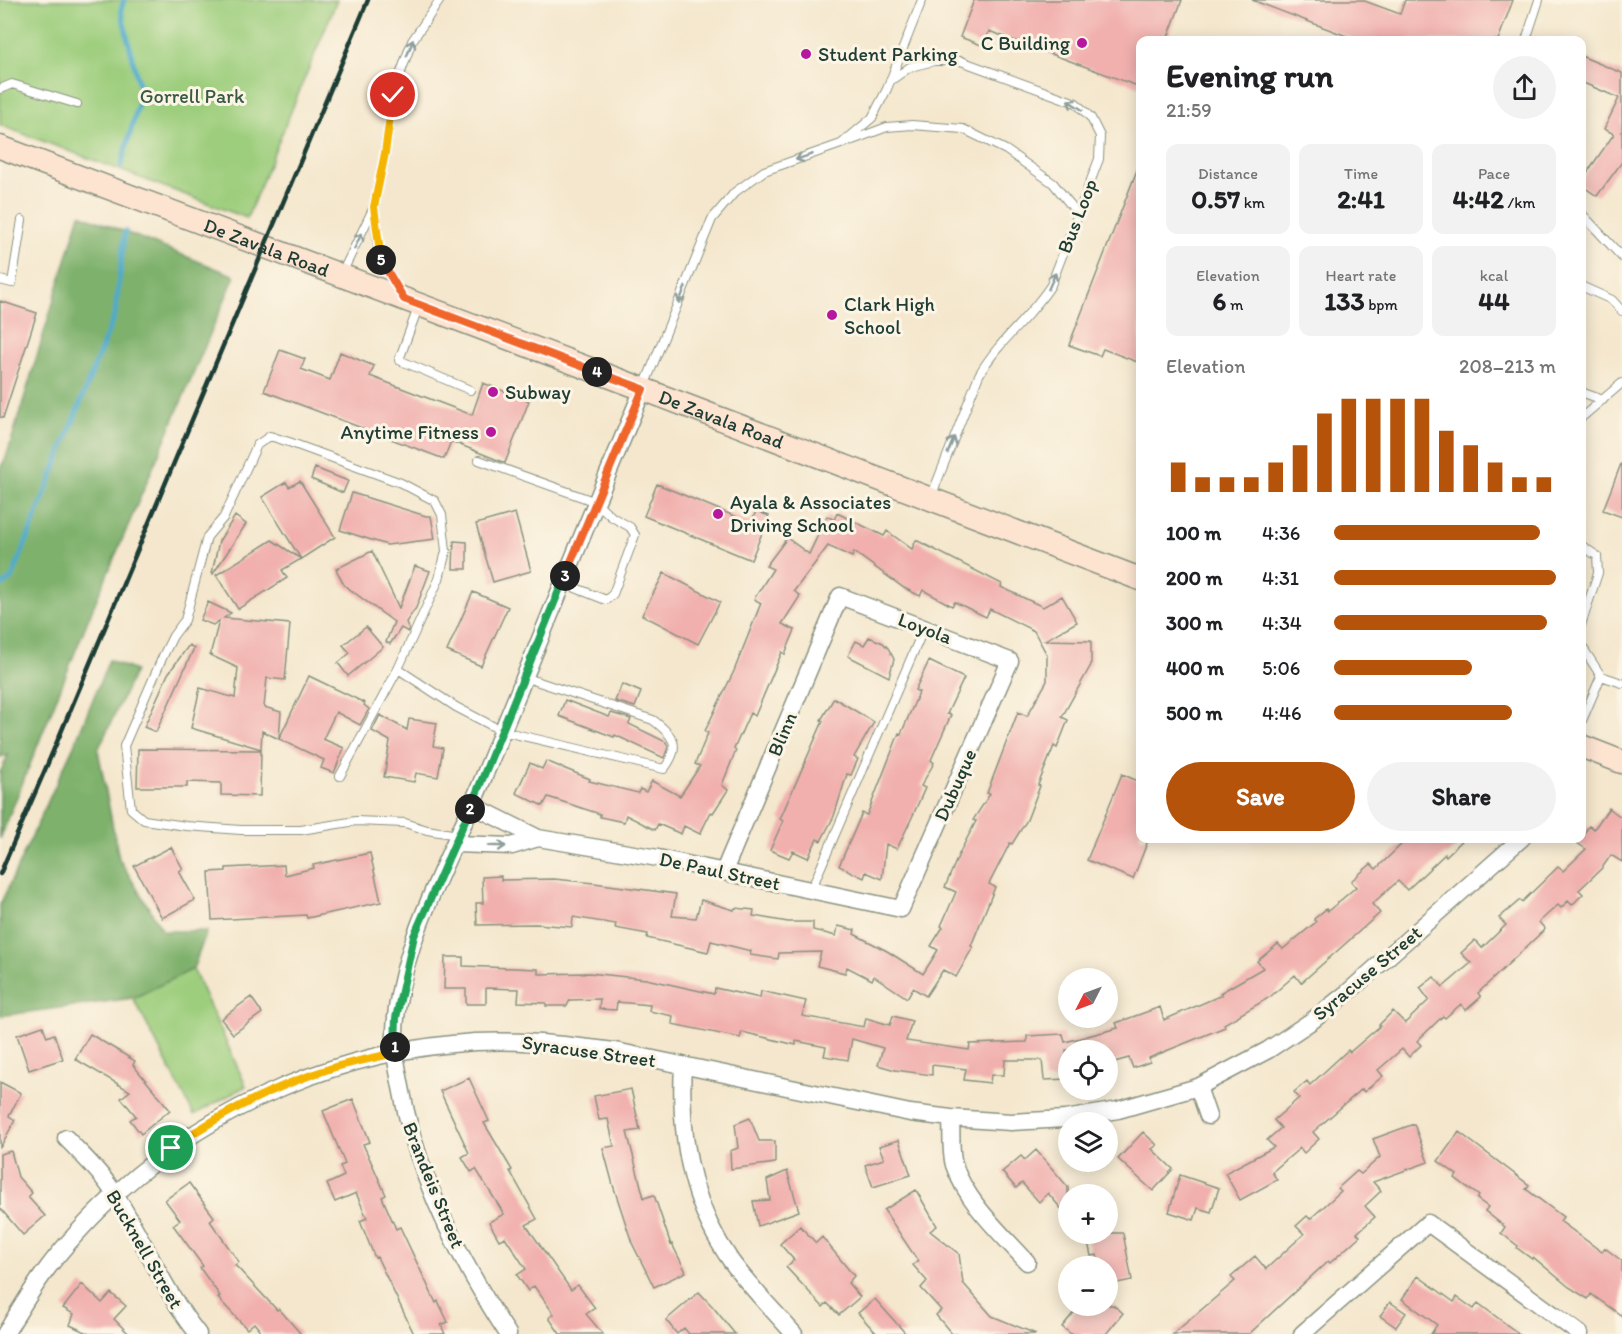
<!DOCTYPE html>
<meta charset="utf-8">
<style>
:root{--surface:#fff;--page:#f2f2f2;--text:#202124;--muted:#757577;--accent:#b45309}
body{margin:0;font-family:Itim,sans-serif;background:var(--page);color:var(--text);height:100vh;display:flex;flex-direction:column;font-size:22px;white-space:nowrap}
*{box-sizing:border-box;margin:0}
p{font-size:20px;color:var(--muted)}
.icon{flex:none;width:33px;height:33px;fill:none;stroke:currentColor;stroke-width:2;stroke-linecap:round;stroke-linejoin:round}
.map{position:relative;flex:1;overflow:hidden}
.sheet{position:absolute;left:1136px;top:36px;width:450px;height:807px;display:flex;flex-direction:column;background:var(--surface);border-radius:12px;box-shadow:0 3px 15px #0003}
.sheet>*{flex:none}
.needle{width:39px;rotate:228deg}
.fabs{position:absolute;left:1058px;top:968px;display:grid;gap:12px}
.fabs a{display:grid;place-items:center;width:60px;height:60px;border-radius:50%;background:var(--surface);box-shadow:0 3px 15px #0003;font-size:30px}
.pin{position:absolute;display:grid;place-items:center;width:51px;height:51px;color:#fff;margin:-26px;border:3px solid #fff;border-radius:50%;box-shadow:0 2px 6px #0007}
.km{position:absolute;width:30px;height:30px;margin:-15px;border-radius:50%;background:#222;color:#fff;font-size:16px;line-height:30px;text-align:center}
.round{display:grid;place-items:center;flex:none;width:63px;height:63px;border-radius:32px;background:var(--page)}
.overview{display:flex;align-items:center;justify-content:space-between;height:102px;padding:0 30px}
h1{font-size:33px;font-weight:800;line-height:45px}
.stats{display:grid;grid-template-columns:repeat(3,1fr);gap:9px;height:102px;padding:6px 30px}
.stats div{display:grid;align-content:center;border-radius:12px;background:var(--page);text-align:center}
.stats b{font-size:26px;font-weight:800}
.stats small{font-size:16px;font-weight:400}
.stats p{font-size:16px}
.chart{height:168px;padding:12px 30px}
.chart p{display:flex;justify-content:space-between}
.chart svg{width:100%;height:108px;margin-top:6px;stroke:var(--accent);stroke-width:6}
.primary-button{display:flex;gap:12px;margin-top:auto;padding:12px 30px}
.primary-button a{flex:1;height:69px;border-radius:36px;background:var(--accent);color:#fff;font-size:24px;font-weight:800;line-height:69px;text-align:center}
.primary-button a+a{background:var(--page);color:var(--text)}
ul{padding:0 30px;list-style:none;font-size:20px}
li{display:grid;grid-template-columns:96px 72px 1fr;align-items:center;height:45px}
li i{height:15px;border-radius:8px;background:var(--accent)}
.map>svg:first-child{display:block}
.green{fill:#9dce7d;stroke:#5e8658;stroke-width:1.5}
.forest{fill:#7eb16c;stroke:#4e7750;stroke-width:1.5}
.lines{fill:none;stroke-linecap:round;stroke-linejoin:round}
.stream{stroke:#4eaacc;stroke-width:5}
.building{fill:#f1b0ae}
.lane-casing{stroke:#8a9280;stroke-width:10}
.street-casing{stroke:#8a9280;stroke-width:19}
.secondary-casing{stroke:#8a9280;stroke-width:25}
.lane{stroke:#fff;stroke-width:8}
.street{stroke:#fff;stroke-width:16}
.secondary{stroke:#fde4d1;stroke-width:22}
.rail{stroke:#1f3d34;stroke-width:4.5}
.oneway{stroke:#8f9e9a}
.split-1-casing{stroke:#fff;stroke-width:12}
.split-2-casing{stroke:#fff;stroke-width:12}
.split-3-casing{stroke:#fff;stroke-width:12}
.split-4-casing{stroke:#fff;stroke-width:12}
.split-5-casing{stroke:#fff;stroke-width:12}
.split-6-casing{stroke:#fff;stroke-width:12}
.split-1{stroke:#f5b400;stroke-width:8}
.split-2{stroke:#22a559;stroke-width:8}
.split-3{stroke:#22a559;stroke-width:8}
.split-4{stroke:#f0652b;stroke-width:8}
.split-5{stroke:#f0652b;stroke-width:8}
.split-6{stroke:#f5b400;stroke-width:8}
.poi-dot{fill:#b5179e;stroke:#fcf5e5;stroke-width:2}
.labels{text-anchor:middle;stroke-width:6;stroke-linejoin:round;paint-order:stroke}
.poi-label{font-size:20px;fill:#1f3d34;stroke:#fcf5e5;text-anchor:start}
.park-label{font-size:20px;fill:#385a43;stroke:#fcf5e5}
.street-label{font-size:20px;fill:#1f3d34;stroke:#fcf5e5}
</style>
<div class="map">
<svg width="1622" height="1334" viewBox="0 0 1622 1334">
<rect width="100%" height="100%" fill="#fcf5e5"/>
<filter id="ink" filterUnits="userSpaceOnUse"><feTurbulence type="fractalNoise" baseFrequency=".0167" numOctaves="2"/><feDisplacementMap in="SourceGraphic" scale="12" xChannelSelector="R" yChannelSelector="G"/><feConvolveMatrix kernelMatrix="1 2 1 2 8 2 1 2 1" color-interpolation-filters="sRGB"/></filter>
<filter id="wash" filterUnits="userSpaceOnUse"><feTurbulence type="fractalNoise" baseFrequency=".008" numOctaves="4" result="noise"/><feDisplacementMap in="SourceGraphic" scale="24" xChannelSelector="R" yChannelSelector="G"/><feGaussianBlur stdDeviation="1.35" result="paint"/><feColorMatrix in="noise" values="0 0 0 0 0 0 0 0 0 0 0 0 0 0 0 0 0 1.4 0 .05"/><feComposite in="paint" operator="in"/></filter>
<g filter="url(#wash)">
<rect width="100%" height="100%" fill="#f4e7cd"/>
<!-- green -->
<path class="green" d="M0,0H337L247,218L0,125Z
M193,969L246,1086L194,1115L133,998Z"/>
<!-- forest -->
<path class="forest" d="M80,214L235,276L92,610L0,839V773L8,755L0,757V468L6,458Z
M109,660L135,671L98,750L119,859L163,931H207L193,969L133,998L0,1016V905L75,743Z"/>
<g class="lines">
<!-- stream -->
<path class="stream" d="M121,166L141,94L121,10L124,0
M0,587L12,578L115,314L125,231"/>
</g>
<g id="blocks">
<!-- building -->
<path class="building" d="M974,0H1182L1167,40H1140V87L989,31L984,46L960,37Z
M1252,0H1362L1400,14L1405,0H1513L1498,40H1357Z
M1581,56L1622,73V162L1597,196L1581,185V181L1614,134L1604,129L1619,98L1581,82Z
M1139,165H1140V363L1103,349L1100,356L1069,345Z
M0,301L37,313L3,418L0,417Z
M280,350L305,359L301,369L330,380L340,352L374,366L370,376L472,415L483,383L529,401L505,463L451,441L444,459L264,391Z
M1621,464H1622V517L1603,510Z
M315,468L348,481L343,493L311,479Z
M300,481L335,537L301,559L262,497L286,482L289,487Z
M657,484L751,523L756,511L769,516L751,560L644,516Z
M352,493L426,516H431L435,539L387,545L340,530Z
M515,513L531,571L493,582L476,524Z
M837,513L884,536L887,531L912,549L916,540L1002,584L1001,587L1043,607L1062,596L1077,622L1045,640L1091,641V665L1062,717L1068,720L1057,748L1054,746L1038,785L1040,786L1027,820L1012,844L1010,843L989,884L995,887L971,946L973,947L956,977L943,970L926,996L913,988L907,998L874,976L872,980L847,967L845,973L817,966L821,952L779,953L778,959L750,955L751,951L711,941L708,952L647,938L648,934L615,928L616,924L573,917L572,927L536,924L477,925L476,903H483L482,877L501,876V880L554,879L594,883L676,894L672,916L696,918L701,900L734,910L735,908L754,910L753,916L788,922H813V930L836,936L838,926L855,930L854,934L887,951L923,974L938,950L931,946L943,927L941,926L956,892L945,887L959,854L976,821L973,820L990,794L987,793L1018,712L1027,716L1047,681V655L1034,631L990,609L986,617L955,602L952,606L923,590L920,596L904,588L854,552L852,557L828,546L794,591L800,596L782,624L795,630L785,654L782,652L755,716L750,713L734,749L736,750L722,785L728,790L713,813L711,812L700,834L684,826L681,834L658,824L655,830L626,815L624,822L600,817V814L548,797L543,806L516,793L530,763L542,769L546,761L590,779L589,781L638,793L640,789L646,792L652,781L680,796L700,766L695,764L708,733L705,731L734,671L761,603L754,599L773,569L766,566L787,538L809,554L827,516L834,520Z
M235,516L246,524L213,574L212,573L219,541Z
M272,540L301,559L282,570L287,578L238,609L216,575Z
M454,541L467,542V569H453Z
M372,551L399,608L415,566L430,571L416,608L406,622L409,630L408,632L401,628L390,644L386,642L394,622L344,585L336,569Z
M664,573L720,602L698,644L642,615Z
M473,592L508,607L481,666L447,651Z
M208,602L231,613L224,618L290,624L285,680L267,678L264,707L281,712L279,739L262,731L261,749L191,728L200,688L235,698L238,668L210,655L219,621L213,625L200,620Z
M366,627L383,647L348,676L338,663L350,653L343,645Z
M869,637L883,643L888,648L894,659L889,677L848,656L856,641L864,645Z
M189,645L194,648L156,732L144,727L168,674Z
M929,661L964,678L947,714L951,715L931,760L934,763L921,786L925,788L914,813L897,849L886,844L882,879L866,872L864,878L839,866L862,813L867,815L899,733L901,734L919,692L915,690Z
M309,676L365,703L364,705L369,709L360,725L336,712L323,739L344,748L334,773L321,768L324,760L279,739Z
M622,684L641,692L635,707L615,701Z
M834,698L874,722L854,757L858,759L851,775L847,774L834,816L821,841L817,839L808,858L793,851L789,858L770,850L783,821L780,819L823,721L821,720Z
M565,700L609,717L611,713L631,719L629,724L666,742L668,747L664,758L615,735L614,737L559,716Z
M380,715L407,730L409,719L437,723L433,746L443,748L438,777L416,773L414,782L384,777L390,741L372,731Z
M138,749L261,750L260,796L221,795V783L187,782V787H137Z
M1122,774L1140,782V838H1149L1133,879L1087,860Z
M1609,808L1622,818V862L1611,855L1602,868L1579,890L1583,894L1572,905L1568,901L1561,908L1558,905L1539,922L1545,929L1478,993L1481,997L1466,1010L1461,1004L1445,1018L1443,1016L1417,1041L1421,1045L1409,1057L1402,1049L1378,1070L1383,1076L1364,1092L1362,1089L1313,1132L1319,1139L1304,1153L1300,1148L1272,1172L1277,1180L1240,1200L1225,1173L1274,1147L1267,1140L1281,1128L1274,1120L1299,1098L1294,1092L1307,1081L1310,1085L1348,1050L1350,1052L1380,1026L1379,1025L1393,1011L1405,1023L1429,1000L1420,988L1434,977L1443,987L1471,963L1461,953L1475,940L1482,948L1506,925L1499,918L1520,900L1522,902L1558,867L1563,871L1586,849L1577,843L1589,826L1594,829Z
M1408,838H1465L1446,856L1445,854L1407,890L1398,881L1372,904L1380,913L1301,983L1295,975L1270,997L1224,1024L1225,1027L1149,1058L1150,1062L1133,1068L1129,1058L1107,1064V1050H1066L1068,1079L1044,1080L1042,1060H1005L1004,1075H991L990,1083L964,1080L966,1069L932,1065V1075L895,1070L878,1065L883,1048L852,1039L848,1060L824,1056L826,1047L796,1041V1045L742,1032L740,1038L672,1024L673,1016L649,1011L650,1005L617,1002L616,1010L599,1009L600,999L570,1000L567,1006H546V1003L518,1002L519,989L486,988V1004H466V989H444L445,957H463V966L538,969V974L589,973L646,979L714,994L715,988L760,998L761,991L806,1001L802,1016L864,1027L866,1018L890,1025L893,1016L912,1021L906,1041L969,1050L970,1044L1027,1042V1036L1063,1034L1065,1042L1118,1028L1116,1023L1160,1007L1164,1020L1222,995L1220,993L1263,968L1257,961L1278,944L1283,949L1316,922L1314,919L1326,909L1328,911L1356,887L1351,881L1371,864L1376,869Z
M171,847L183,869L179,871L195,900L162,918L134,866Z
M370,853L381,902L307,918L306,915L212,920L209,872L226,871V868L284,865L285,875L314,868L313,865Z
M251,997L262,1013L233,1034L221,1019Z
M43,1026L47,1037L54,1034L63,1059L29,1070L17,1035Z
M90,1034L135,1061L133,1065L170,1110L141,1134L130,1120L136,1116L121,1098L130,1091L75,1059Z
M469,1078L489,1121L484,1123L512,1170L510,1171L537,1219L526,1225L571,1290L578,1285L595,1308L586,1314L603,1334H560L549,1318L554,1314L534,1286L528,1291L517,1275L526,1269L505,1237L499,1240L489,1222L504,1214L476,1169L471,1172L462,1157L469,1153L440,1091Z
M0,1082L21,1093L9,1116L15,1120L0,1148Z
M631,1089L640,1130L627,1132L644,1198L654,1195L671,1245L672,1244L686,1272L654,1287L632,1243L613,1185L603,1148L614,1146L608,1119L599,1120L594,1096Z
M353,1099L370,1142L363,1144L386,1195L382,1197L396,1229L400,1227L436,1303L438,1301L448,1322L441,1325L445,1334H414L377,1257L375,1258L360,1221L367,1218L356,1193L335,1202L327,1184L344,1176L340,1166L345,1164L323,1111Z
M750,1118L759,1141H775V1163L731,1169L730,1151L738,1148L735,1124Z
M1414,1124L1428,1162L1373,1182L1381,1191L1365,1206L1375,1217L1357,1233L1360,1236L1330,1263L1328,1261L1249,1334H1173L1235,1281L1231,1277L1255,1256L1266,1269L1304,1234L1296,1226L1307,1216L1310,1219L1341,1191L1338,1188L1357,1171L1361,1174L1380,1157L1373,1139Z
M1143,1132L1157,1145L1152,1149L1173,1169L1153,1191L1118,1159Z
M1459,1132L1529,1185L1526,1189L1563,1217L1560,1221L1602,1252L1605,1248L1622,1261V1316L1591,1294L1588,1299L1569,1287L1533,1257L1532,1259L1517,1248L1518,1246L1501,1233L1505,1227L1485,1211L1488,1207L1477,1199L1479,1196L1455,1178L1457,1175L1438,1161Z
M899,1140L911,1175L873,1187L865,1165L884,1159L879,1146Z
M1036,1150L1068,1187V1217L1048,1193L1039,1202L1022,1183L1016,1188L1002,1172L1021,1156L1025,1160Z
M11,1151L18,1177L32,1193L28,1197L45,1216L23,1235L0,1208V1154Z
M787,1171L799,1211L758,1226L753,1201L770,1200L767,1180Z
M1180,1175L1219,1188L1211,1212L1198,1208L1194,1220L1169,1212Z
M189,1183L214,1217L210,1221L239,1262L235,1265L277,1310L279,1309L301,1334H263L254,1323L247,1329L218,1298L220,1296L200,1268L203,1266L173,1225L180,1220L165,1200Z
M916,1190L937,1226L930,1231L959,1254L963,1283L992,1316L1036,1334H952L936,1315L941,1310L921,1288L927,1281L913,1265L918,1261L884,1210Z
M800,1226L816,1243L822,1237L854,1276L848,1283L860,1297L839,1315L827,1303L823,1307L786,1267L794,1260L780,1244Z
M1086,1233H1123L1132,1280L1107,1285V1266H1099L1097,1255L1091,1256Z
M1418,1276L1454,1302L1457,1297L1474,1309L1478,1303L1519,1334H1431L1437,1325L1402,1299Z
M82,1284L102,1303L111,1293L126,1306L114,1319L129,1334H89L70,1325L74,1314L63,1308Z
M699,1292L713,1307L735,1334H689L684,1328L677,1334L666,1320Z
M875,1299L906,1334H877L858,1313Z
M1390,1302L1406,1313L1396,1327L1380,1316Z
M1080,1305H1113L1123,1313L1106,1334H1071L1062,1327Z"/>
</g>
</g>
<g filter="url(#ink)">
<use href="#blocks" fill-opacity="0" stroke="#8a9280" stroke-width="1.5"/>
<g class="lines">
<!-- lane casing -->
<g class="lane-casing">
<path id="lane" d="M1526,40L1539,0
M890,81L910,67L934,61H961L1076,103L1091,118L1100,136L1099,159L1051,285C1030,318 999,340 979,375L931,497
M0,89L12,84L77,104
M847,142L887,127L912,125L963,129L1006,150L1053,183L1078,214
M374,207L379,256L400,293
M1581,213L1622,257
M342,273L374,207L385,153L393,95L412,41L440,0
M0,280L12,283L22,220
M1581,286L1612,300L1622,311
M419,305L399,360L470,390
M643,389L712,219L735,192L764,171L841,144L872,118L887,89L922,0
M1581,392L1603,400
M1581,418L1622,383
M479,460L596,502L612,517L630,527L635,535L613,594L606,600L563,583
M1581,545L1597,556L1598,573L1581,625
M1581,645L1601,676L1622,683
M1581,723L1601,676
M340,776L398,669
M458,835L427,830L405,823L356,821L301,830H241L186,826L144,820L131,809L124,746L163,656L173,636L185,620L207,537L224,517L257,445L270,436L289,442L401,483L435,501L442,515L446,551L439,579L398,669L456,707L502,731L664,769C682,746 674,736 653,720L524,677
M811,890L924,628"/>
</g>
<!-- street casing -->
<g class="street-casing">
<path id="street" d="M472,805L538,838L658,858L901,909L1010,661L840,596L724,871
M455,844L512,846L538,838
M683,1065C679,1135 690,1203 731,1261C750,1287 773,1310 794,1334
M1198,1087L1208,1116
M951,1118C952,1133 950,1151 954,1165C967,1203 1001,1233 1027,1262
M66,1138C81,1154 100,1171 112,1190C143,1237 163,1290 198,1334
M5,1334C18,1313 30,1292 44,1273C61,1249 81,1228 101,1208C196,1115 320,1057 452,1044C508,1038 564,1044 620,1052L910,1113L951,1118L1011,1122L1065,1119L1118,1110L1198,1087L1268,1050L1313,1020L1347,993L1522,838
M508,1334C460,1261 416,1174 401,1087C399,1076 396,1063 395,1052C390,962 446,867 480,786C534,654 588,521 643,389
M1302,1334L1428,1223L1580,1334"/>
</g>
<!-- secondary casing -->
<g class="secondary-casing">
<g id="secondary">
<path id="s1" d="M0,147L643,389L1140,579"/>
<path d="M1581,746L1622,762"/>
</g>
</g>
<!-- lane -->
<use href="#lane" class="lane"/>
<!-- street -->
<use href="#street" class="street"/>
<!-- secondary -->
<use href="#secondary" class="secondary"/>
<!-- rail -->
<path class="rail" d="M0,874L54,749L368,0"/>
</g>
<!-- one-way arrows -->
<defs><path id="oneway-shaft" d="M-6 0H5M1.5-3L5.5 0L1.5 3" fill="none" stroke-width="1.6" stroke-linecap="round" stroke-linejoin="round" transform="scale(1.5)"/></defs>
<g class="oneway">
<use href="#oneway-shaft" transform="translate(410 48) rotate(-68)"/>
<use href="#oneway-shaft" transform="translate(1075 105) rotate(-147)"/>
<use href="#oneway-shaft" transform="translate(804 157) rotate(161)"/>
<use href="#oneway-shaft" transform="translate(358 241) rotate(-65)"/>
<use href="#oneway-shaft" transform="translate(1052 281) rotate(-66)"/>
<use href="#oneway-shaft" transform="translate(682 295) rotate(113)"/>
<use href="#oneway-shaft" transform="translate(951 445) rotate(-68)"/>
<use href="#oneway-shaft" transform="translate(497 846) rotate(2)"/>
</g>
</g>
<g class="lines" filter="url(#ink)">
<!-- split-1 casing -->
<g class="split-1-casing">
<path id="split-1" d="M171,1148C220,1114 274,1086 332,1068C352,1062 374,1058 395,1053V1047"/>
</g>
<!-- split-2 casing -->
<g class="split-2-casing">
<path id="split-2" d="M395,1047L396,1018L414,936L470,809"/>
</g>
<!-- split-3 casing -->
<g class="split-3-casing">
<path id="split-3" d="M470,809L565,576"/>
</g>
<!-- split-4 casing -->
<g class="split-4-casing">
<path id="split-4" d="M565,576L643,389L597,372"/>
</g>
<!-- split-5 casing -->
<g class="split-5-casing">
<path id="split-5" d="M381,260L404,299L597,372"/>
</g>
<!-- split-6 casing -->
<g class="split-6-casing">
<path id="split-6" d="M381,260L374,207L385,153L393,95"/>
</g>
<!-- split-1 -->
<use href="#split-1" class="split-1"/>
<!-- split-2 -->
<use href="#split-2" class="split-2"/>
<!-- split-3 -->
<use href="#split-3" class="split-3"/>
<!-- split-4 -->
<use href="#split-4" class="split-4"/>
<!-- split-5 -->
<use href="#split-5" class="split-5"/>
<!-- split-6 -->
<use href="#split-6" class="split-6"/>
</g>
<!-- markers -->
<g class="poi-dot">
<circle cx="1082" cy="43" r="6"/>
<circle cx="806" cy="54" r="6"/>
<circle cx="832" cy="315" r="6"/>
<circle cx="493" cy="392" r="6"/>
<circle cx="491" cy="432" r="6"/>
<circle cx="718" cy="514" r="6"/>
</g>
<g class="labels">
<!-- poi labels -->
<g class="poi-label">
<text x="1070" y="50" text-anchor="end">C Building</text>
<text x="818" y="61">Student Parking</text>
<text x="844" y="311">Clark High<tspan x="844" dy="23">School</tspan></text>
<text x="505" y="399">Subway</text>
<text x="479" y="439" text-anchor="end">Anytime Fitness</text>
<text x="730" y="509">Ayala &amp; Associates<tspan x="730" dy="23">Driving School</tspan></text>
</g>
<!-- park labels -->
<g class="park-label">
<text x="192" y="103">Gorrell Park</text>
</g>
<!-- street labels -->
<g class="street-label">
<text transform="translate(1077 216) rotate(-69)" y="7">Bus Loop</text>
<text dy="7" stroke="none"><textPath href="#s1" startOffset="285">De Zavala Road</textPath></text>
<text dy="7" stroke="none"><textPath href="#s1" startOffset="771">De Zavala Road</textPath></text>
<text transform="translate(925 628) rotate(21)" y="7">Loyola</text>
<text transform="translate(782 734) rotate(-67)" y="7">Blinn</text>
<text transform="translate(955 785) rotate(-66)" y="7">Dubuque</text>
<text transform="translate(720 871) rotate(12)" y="7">De Paul Street</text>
<text transform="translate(1367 973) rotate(-40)" y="7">Syracuse Street</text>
<text transform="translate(589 1051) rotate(8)" y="7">Syracuse Street</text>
<text transform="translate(434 1185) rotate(68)" y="7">Brandeis Street</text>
<text transform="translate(145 1249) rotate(60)" y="7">Bucknell Street</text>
</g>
</g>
</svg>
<div class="fabs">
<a><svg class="needle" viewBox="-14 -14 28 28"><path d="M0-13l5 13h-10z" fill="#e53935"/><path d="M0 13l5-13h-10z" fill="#757577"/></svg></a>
<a><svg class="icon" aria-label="locate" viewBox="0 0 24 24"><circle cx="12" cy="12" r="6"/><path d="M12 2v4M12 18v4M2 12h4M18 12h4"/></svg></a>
<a><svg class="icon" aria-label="layers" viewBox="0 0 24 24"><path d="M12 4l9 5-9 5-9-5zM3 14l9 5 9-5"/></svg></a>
<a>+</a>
<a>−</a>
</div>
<div class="pin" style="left:171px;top:1148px;background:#1e9e55"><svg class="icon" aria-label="arrive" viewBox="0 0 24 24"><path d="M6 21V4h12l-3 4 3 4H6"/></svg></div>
<div class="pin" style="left:393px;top:95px;background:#d93025"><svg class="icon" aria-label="check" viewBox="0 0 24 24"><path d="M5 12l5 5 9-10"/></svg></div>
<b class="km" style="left:395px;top:1047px">1</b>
<b class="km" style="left:470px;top:809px">2</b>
<b class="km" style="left:565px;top:576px">3</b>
<b class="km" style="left:597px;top:372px">4</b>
<b class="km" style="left:381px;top:260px">5</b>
<section class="sheet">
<div class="overview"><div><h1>Evening run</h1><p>21:59</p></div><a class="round"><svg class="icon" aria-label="share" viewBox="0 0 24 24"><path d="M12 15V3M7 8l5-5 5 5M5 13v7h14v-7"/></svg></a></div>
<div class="stats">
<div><p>Distance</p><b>0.57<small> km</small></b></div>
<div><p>Time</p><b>2:41</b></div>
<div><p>Pace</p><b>4:42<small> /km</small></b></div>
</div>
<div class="stats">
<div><p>Elevation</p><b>6<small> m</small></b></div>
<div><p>Heart rate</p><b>133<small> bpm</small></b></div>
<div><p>kcal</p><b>44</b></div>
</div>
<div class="chart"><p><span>Elevation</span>208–213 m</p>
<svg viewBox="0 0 160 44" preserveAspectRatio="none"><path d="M5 44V32M15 44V38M25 44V38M35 44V38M45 44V32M55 44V25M65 44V12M75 44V6M85 44V6M95 44V6M105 44V6M115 44V19M125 44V25M135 44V32M145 44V38M155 44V38"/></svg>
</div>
<ul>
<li><b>100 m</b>4:36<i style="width:93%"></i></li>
<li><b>200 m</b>4:31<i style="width:100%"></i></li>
<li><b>300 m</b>4:34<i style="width:96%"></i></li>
<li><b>400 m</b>5:06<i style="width:62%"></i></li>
<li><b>500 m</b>4:46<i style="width:80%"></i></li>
</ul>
<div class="primary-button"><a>Save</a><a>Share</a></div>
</section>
</div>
